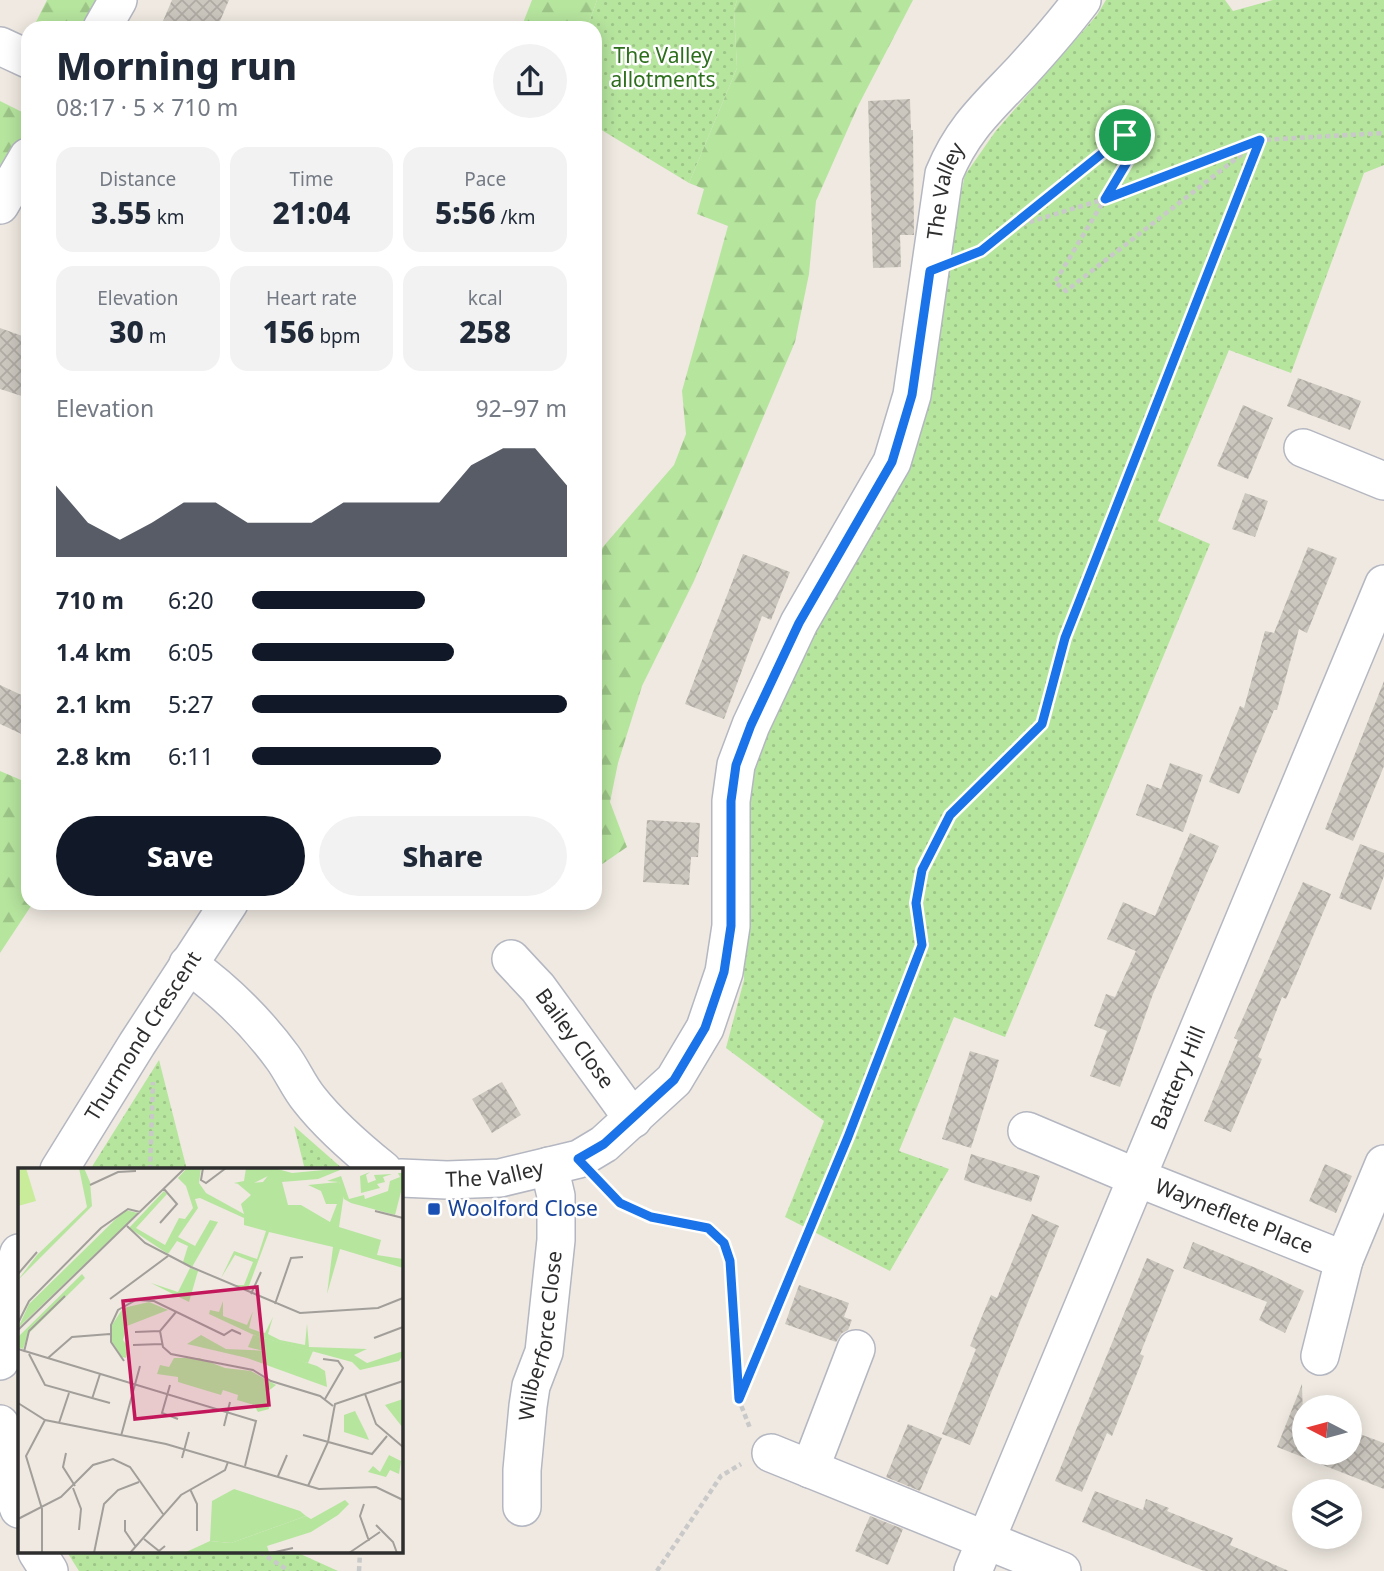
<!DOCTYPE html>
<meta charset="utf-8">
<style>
:root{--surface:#fff;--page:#f2f2f3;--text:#1f2937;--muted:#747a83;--accent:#111827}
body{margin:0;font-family:"Noto Sans",sans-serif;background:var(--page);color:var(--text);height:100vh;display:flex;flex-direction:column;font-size:26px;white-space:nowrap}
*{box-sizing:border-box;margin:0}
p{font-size:23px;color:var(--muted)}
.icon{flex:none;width:38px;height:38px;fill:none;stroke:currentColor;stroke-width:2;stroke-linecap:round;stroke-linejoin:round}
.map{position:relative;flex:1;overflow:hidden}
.details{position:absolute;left:21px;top:21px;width:581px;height:889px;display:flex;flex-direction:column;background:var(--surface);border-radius:21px;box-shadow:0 4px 18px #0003}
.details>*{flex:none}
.needle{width:46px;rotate:276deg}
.buttons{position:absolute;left:1292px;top:1395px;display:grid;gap:14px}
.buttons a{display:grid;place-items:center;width:70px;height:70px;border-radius:50%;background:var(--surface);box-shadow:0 4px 18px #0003;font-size:35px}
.pin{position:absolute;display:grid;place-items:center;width:60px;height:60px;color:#fff;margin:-30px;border:4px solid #fff;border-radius:50%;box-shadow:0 2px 7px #0007}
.round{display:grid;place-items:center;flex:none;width:74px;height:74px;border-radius:37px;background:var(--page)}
.summary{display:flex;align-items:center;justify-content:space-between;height:119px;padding:0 35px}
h1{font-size:38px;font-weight:800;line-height:52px}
.metrics{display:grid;grid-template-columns:repeat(3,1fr);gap:10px;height:119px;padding:7px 35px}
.metrics div{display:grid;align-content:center;border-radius:18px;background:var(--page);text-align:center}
.metrics b{font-size:30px;font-weight:800}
.metrics small{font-size:19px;font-weight:400}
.metrics p{font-size:19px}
.chart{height:196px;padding:14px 35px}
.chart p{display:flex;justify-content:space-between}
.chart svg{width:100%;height:126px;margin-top:7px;fill:var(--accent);opacity:.7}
.button{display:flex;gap:14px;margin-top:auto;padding:14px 35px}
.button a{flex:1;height:80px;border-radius:42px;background:var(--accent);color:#fff;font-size:28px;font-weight:800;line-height:80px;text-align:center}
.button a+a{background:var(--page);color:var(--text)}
ul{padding:0 35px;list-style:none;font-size:23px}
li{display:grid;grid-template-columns:112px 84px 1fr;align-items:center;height:52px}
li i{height:18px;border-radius:9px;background:var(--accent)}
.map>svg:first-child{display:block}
.green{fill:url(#green-dots)}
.forest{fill:url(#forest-firs)}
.building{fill:url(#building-cross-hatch)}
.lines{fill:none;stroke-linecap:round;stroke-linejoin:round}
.minor-casing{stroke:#b4b7c1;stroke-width:40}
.path{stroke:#c9c9c9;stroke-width:4.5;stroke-dasharray:5 3.5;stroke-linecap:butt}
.minor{stroke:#fff;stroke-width:37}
.route-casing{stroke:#fff;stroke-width:14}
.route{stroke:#1a73e8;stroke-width:9}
.transit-dot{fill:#1a4fb4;stroke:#fff;stroke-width:2.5}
.labels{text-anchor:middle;stroke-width:5;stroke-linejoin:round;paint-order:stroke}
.park-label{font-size:21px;fill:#2c6e1b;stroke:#fff}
.street-label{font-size:21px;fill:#2e2e2e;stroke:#fff}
.transit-label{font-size:21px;fill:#164399;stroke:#fff;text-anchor:start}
.inset-road{fill:none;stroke:#a29e99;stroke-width:2}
.view{fill:#c2185b;fill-opacity:0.15;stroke:#c2185b;stroke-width:3.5}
.inset-edge{fill:none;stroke:#2e2e2e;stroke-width:3.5}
</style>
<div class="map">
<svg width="1384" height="1571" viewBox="0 0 1384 1571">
<defs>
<pattern id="green-dots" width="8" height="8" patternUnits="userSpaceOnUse" patternTransform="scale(1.75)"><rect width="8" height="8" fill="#b6e59e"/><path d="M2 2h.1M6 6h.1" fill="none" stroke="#9dc588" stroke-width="1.8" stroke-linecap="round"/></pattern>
<pattern id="forest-firs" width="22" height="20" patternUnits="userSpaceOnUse" patternTransform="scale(1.75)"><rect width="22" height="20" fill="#b6e59e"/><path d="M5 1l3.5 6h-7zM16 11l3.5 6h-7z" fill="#9dc588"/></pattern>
<pattern id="building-cross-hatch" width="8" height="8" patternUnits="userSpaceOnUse" patternTransform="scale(1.75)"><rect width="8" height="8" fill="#cbc7bf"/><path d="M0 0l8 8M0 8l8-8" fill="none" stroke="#afaba4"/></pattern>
</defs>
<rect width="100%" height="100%" fill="#efe9e1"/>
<!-- green -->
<path class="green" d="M597,0H737L734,10L737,68L689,183L595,126V28H587Z
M1106,0H1225L1233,11L1273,0H1384V165L1364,173L1291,373L1229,350L1158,521L1210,544L1005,1037L954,1017L899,1151L949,1169L890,1271L785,1217L824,1121L726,1048L744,980L745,842L753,760L829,598L948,251L965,175L995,132L1097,15Z
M159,1060L187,1170H91L93,1165Z
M294,1126L344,1170H305Z
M67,1552H296L338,1571H79Z"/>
<!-- forest -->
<path class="forest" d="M47,0H103L87,28H33Z
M532,0H597L587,28H521Z
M737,0H913L858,106L816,201L809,274L795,342L694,581L642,686L618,763L610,802L627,847L595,869V556L674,465L686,434L682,391L728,226L697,214L704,189L689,183L737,68L734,10Z
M0,101L28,115V132L0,179Z
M0,771L28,783V903H33L0,953Z"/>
<!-- building -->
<path class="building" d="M172,0H229L217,28H160Z
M910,99L911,130H913L914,235H900L901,267L873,268L868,101Z
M0,328L28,338V398L0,389Z
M1298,378L1361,401L1350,430L1287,406Z
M1243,405L1273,418L1248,479L1217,466Z
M1245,493L1268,501L1255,537L1232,529Z
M1308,547L1337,558L1307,633L1299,629L1277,710H1274L1239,794L1209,782L1240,706L1244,708L1265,631L1274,633Z
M743,554L790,572L771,620L762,616L724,719L685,704Z
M1384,681V766L1353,841L1325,829Z
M0,685L28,698V737L0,724Z
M1170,763L1203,775L1183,832L1136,815L1147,784L1161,789Z
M647,820L700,823L698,857H691L689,885L643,882Z
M1190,833L1219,846L1153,994L1120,1087L1090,1076L1107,1031L1094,1026L1106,994L1115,997L1136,951L1107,939L1123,902L1155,916Z
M1360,844L1384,853V876L1371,910L1339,898Z
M1303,882L1331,894L1286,999L1282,997L1258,1057L1262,1059L1231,1132L1204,1121L1238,1040L1234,1038Z
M970,1051L999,1060L971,1148L942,1139Z
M502,1082L521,1115L492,1133L472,1099Z
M971,1154L1040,1176L1031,1202L964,1180Z
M1325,1164L1352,1176L1336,1213L1309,1201Z
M1032,1214L1059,1226L970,1445L942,1434L976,1349L970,1346L980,1321L991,1295L997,1298Z
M1193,1242L1263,1271L1304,1291L1285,1333L1259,1320L1267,1302L1183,1268Z
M1147,1258L1174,1270L1140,1354L1144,1356L1112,1436L1107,1433L1082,1492L1055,1481Z
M799,1285L849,1303L844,1317L852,1320L848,1330L842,1333L836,1342L785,1324Z
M1302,1384L1304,1452H1349V1430L1384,1443V1489L1277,1447Z
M908,1424L942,1438L920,1491L886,1477Z
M1095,1491L1143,1510L1146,1499L1169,1508L1167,1511L1233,1538L1230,1545L1289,1571H1204L1082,1522Z
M870,1516L903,1529L888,1565L855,1551Z"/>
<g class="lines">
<!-- minor casing -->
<g class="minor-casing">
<g id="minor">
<path d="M102,28L118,0"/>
<path d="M0,46L28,59"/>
<path d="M0,205L28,157"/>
<path d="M1303,448L1384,481"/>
<path id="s1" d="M511,959L538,988L633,1119"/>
<path d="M188,964C225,991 256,1021 283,1058C293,1072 299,1087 309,1099C330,1126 357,1149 383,1170"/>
<path id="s2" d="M1027,1131L1138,1178L1344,1260L1384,1164"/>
<path id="s3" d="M59,1170L137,1044L229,903"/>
<path id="s4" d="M401,1178L447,1180L500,1178L579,1159L604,1144L674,1080L705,1028L724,972L731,926V801L736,765L751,725L799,623L892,462L912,395L944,174C963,128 988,107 1022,71C1043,48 1063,25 1082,0"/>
<path d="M1320,1356L1344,1260"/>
<path d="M0,1361C3,1325 7,1287 19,1253"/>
<path d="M0,1424L14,1496L19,1509"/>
<path d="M771,1453L1062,1571"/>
<path d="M810,1469L856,1349"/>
<path id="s5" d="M522,1507V1470L528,1406L531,1386L544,1352L556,1240V1196L549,1166"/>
<path d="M37,1552L49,1571"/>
<path id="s6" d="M973,1571L1384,584"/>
</g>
</g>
<!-- path -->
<path class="path" d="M1013,227L1105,199L1256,142
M966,257L981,251L1125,135L1139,142L1055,282L1066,291L1260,140L1384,133
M150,1170L153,1082
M600,1183C616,1199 628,1209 650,1217C687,1231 714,1213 730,1260L739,1400L750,1428
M739,1400L848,1137L922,945L916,903L922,870L950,815L1042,724L1065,638L1260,140
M260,1552L289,1571
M359,1571L360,1552
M657,1571L721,1476L741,1464"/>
<!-- minor -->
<use href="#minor" class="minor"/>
</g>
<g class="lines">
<!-- route casing -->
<g class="route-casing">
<path id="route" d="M1125,135L1139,142L1105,199L1260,140L1065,638L1042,724L950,815L922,870L916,903L922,945L848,1137L739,1399L730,1261L724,1243L708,1228L651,1217L620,1203L578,1159L604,1144L674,1080L705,1028L724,972L731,926V801L736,765L751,725L799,623L892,462L912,395L930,271L981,251Z"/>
</g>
<!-- route -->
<use href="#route" class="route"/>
</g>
<!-- markers -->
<rect class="transit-dot" x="427" y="1202" width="14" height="14" rx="3.5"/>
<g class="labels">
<!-- park labels -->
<g class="park-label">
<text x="663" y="63">The Valley<tspan x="663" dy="24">allotments</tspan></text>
</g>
<!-- street labels -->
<g class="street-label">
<text dy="7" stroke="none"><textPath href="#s4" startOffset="1250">The Valley</textPath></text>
<text dy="7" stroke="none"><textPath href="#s3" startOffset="158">Thurmond Crescent</textPath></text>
<text dy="7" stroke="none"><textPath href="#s1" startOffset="102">Bailey Close</textPath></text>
<text dy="7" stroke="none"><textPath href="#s6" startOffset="534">Battery Hill</textPath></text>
<text dy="7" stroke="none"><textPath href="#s4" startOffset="94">The Valley</textPath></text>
<text dy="7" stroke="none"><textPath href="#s2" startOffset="224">Wayneflete Place</textPath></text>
<text dy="7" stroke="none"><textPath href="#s5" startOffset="173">Wilberforce Close</textPath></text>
</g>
<!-- transit labels -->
<g class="transit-label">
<text x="448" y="1216">Woolford Close</text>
</g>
</g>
<!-- overview -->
<g transform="translate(18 1168)">
<rect width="385" height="385" fill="#efe9e1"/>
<path d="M228,0H256V5L230,18L216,15L226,13ZM352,4L348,7L350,15L358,12L356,7L374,6L365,9L367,14L359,16L362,20L343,25L342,8ZM380,5H385V16L377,47L333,35L326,31L321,14L309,13L323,8L331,31L346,27L347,31L370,23L372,13L382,9ZM64,106L67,110L11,165L5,181L0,179V169ZM131,134L150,142L109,158L105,172L111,180L108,190L104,189L94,174V157L105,140ZM235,167L295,183L290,195L230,179ZM156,190H181L207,200L233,203L258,217L249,224L251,241L240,244L236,237L219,232L220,227L205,222L203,227L160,214V209L139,206L142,197L151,199ZM385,231V260L367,237ZM337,243L348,265L351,272L326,264V247ZM371,287L383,293L381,306L372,302L368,309L350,304L355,298L362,304ZM216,321L282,343L288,348L213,375L192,373L194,333Z" fill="#b6e59e"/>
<path d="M61,0H66L72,14L74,38L0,112L19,87L69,39ZM169,0H183L181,15L188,25L226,46L223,36L233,27L220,16L245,14L256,0L274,5L327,0L300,11L264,14L270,37H283L312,54L319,36H308L303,23L290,17L321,14L326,26L321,59L363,72L359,87L385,91V100L322,81L309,126L315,79L251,64L229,123L217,117H226L235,94L217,87L203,110L216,83L239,91L248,63L226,57V50L182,30L177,31L180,40L160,69L177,78L192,52L200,54L174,99L165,94L170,78L159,73L150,86L111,60L146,23L149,26L118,60L147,77L161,50L167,51L175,40L168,18L160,10ZM107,42L120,45L0,160L11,136ZM172,100L180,103L171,134L133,115L160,124ZM205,133V148L229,157L235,143L231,160L242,164L247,165L255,149L250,166L262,172L287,177L289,156L291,179L349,181L336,187L349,195L385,183V187L381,193L342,202L334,194L238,168L191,146L192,142L201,144ZM183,167L208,181L253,183L299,198L307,203L309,219L229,190L169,176ZM327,332L331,336L320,347L293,364L249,378L251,384L166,385L192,373L213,375L288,348L293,351Z" fill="#b6e59e"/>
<path d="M8,0L18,33L0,38V2Z" fill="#c9ec9a"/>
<path class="inset-road" d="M185,0L183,12L188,15L208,0M72,17L100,4L118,3M357,43L385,50M142,55L159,36L146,21M109,58L127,75L173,99L282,145L360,140L385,130M0,106L19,84M233,126L243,104M92,131L150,88M257,136L273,90L285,89M158,144L142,163L145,179L153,186L235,202L253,213L302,228L315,238M0,155L11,133L83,60L110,41L122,44M0,162L167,0M117,164L142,163M356,170L385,159M115,177L144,176M0,181L238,253L227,298M6,184L11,163L47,128M11,186L27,217L92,235M30,190L54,169L92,166M305,191L320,193L325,200L307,231M106,193L93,174V157L100,142L118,132L136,133L206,167L214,162L223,166M152,217L144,245L160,251M347,226L358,256L385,279M74,231L82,206M0,235L27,252L148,276L301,321L358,319L385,332M41,255L51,225M206,258L212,234M285,267L354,286L369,268M103,268L122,198M48,285L45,299L57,318M164,290L171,264M260,308L269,287M290,318L310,274L317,236L385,213M55,320L63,341L61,362M172,321L179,336V363M346,336L342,348L351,373M0,351L43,329L75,297L95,291L112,299L145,346M107,352V363L118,379M358,357L375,374L379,385M126,371L141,383L147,378M24,385V341L8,288L27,252M76,385L86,336L100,322L121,314M112,385L163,327L207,302L210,294M253,385L275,380M331,385L362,364"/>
<path class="view" d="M239,119L251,237L117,251L105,133Z"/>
<rect width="385" height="385" class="inset-edge"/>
</g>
</svg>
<div class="buttons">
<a><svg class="needle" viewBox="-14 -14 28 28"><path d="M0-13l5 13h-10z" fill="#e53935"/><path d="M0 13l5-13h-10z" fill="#747a83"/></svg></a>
<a><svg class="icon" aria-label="layers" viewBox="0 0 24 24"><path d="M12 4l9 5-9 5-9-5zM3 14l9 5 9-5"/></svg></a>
</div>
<div class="pin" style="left:1125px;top:135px;background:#1e9e55"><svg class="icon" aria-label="arrive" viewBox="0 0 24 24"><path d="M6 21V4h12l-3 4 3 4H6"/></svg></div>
<section class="details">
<div class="summary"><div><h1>Morning run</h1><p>08:17 · 5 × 710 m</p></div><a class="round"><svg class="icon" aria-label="share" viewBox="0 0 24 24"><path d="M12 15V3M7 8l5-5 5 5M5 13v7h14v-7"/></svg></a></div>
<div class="metrics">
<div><p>Distance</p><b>3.55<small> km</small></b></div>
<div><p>Time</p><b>21:04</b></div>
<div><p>Pace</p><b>5:56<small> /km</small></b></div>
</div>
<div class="metrics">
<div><p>Elevation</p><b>30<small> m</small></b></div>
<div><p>Heart rate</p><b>156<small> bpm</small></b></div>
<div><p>kcal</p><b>258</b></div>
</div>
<div class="chart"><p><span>Elevation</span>92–97 m</p>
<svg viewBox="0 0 160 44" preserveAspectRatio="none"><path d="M0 44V19L10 32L20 38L30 32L40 25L50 25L60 32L70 32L80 32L90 25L100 25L110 25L120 25L130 12L140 6L150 6L160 19V44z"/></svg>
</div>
<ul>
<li><b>710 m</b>6:20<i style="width:55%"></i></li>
<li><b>1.4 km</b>6:05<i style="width:64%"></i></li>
<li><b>2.1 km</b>5:27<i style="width:100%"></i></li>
<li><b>2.8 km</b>6:11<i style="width:60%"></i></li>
</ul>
<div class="button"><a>Save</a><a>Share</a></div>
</section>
</div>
